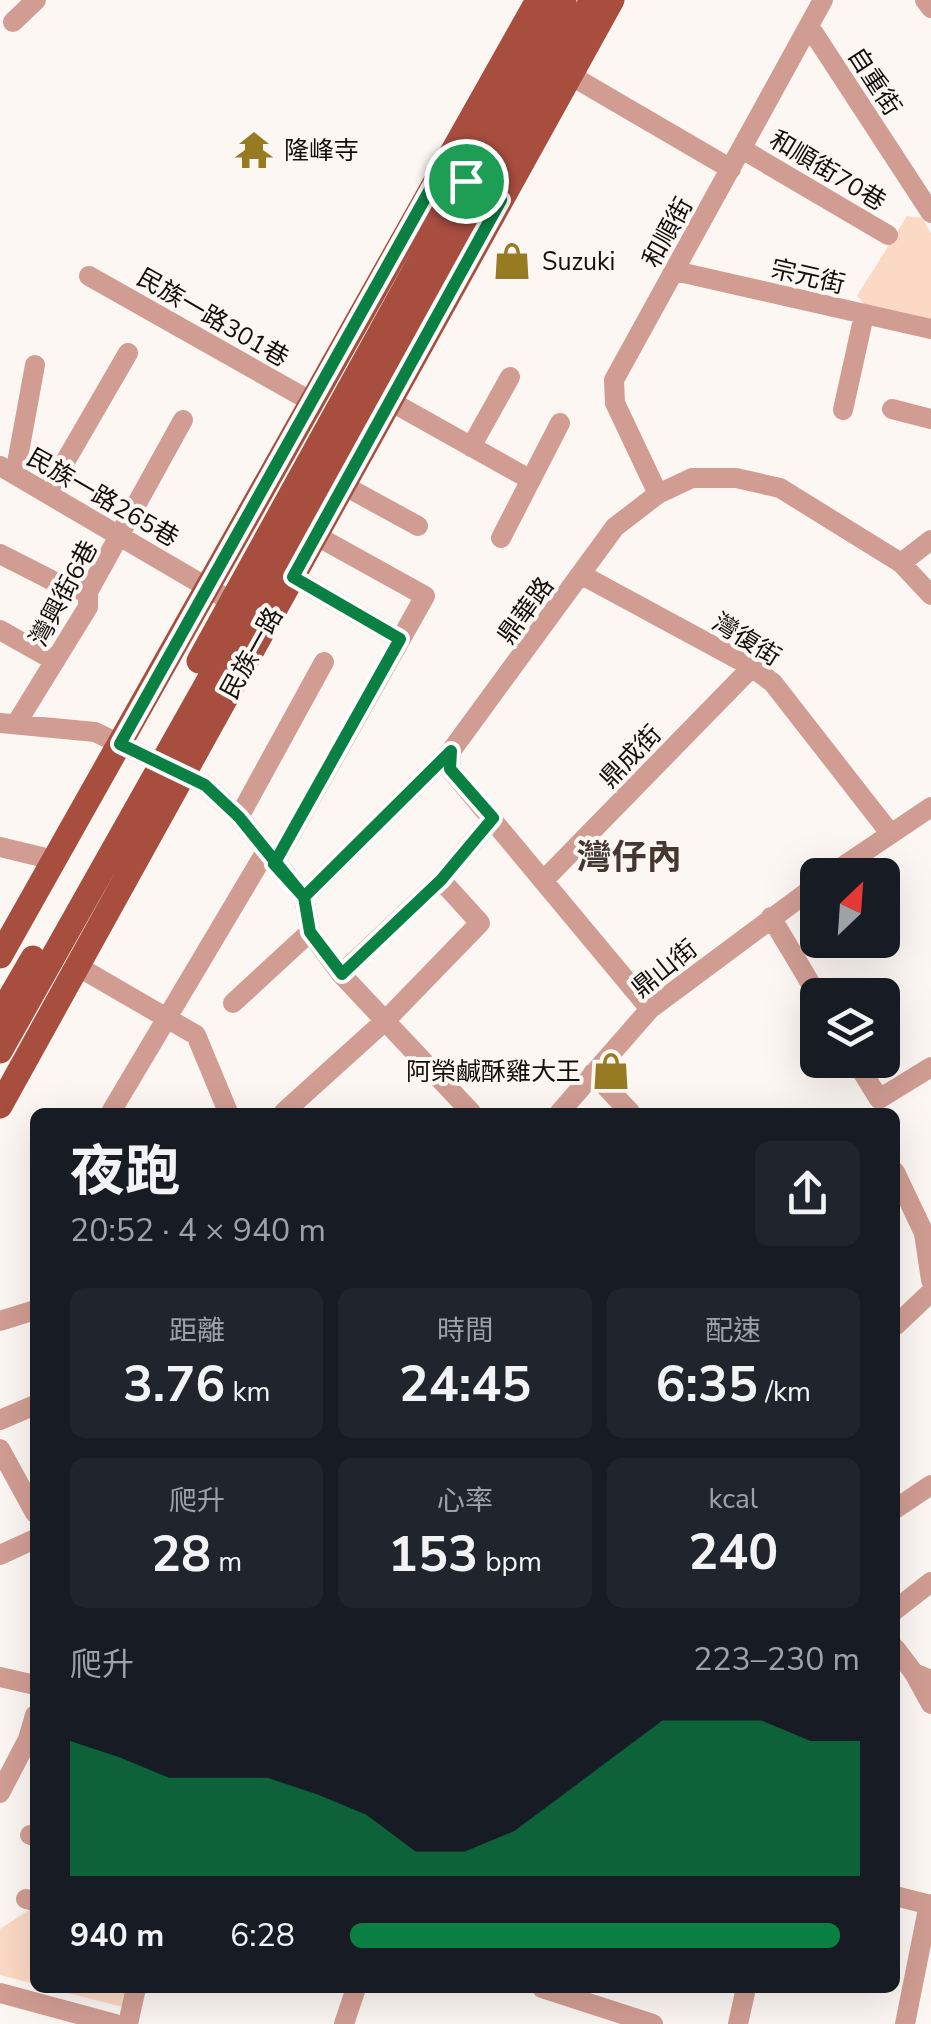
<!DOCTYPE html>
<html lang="zh-TW">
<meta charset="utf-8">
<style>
:root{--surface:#171b24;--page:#20242c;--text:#f1f3f6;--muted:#9ea1a6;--accent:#0b8043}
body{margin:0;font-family:"Nunito Sans","Noto Sans TC",sans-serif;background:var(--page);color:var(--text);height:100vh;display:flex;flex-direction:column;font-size:38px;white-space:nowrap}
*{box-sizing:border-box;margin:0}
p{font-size:32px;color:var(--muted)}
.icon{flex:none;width:55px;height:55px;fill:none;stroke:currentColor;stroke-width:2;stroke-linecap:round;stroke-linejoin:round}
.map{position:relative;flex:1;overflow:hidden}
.sheet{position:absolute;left:30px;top:1108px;width:870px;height:885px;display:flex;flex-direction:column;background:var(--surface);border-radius:15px;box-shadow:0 10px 40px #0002}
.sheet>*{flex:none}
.needle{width:65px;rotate:25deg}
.tools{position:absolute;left:800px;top:858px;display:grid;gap:20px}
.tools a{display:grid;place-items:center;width:100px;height:100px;border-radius:15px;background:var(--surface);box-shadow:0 10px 40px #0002;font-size:50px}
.pin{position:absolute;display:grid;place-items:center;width:85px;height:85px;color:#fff;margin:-42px;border:5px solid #fff;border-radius:50%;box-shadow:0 2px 10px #0007}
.round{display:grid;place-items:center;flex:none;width:105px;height:105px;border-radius:15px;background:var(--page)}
.head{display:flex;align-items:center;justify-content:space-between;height:170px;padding:0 40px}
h1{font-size:55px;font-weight:700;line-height:75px}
.metrics{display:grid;grid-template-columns:repeat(3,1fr);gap:15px;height:170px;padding:10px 40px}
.metrics div{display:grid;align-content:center;border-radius:15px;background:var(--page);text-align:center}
.metrics b{font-size:50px;font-weight:700}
.metrics small{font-size:28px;font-weight:400}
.metrics p{font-size:28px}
.chart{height:280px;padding:20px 40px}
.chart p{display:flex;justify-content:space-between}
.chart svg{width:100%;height:180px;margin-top:10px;fill:var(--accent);opacity:.7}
ul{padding:0 40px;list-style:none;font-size:32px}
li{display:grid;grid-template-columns:160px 120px 1fr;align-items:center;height:75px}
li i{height:25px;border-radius:12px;background:var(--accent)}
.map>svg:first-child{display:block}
.green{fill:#fbd9c4}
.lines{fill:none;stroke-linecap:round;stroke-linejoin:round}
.minor{stroke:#d19d93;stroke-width:20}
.major{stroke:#a74e3f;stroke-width:25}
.route-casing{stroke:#fff;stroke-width:20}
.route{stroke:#0b8043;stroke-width:12}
.labels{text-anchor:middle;stroke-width:8;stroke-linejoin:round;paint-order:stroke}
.street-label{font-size:25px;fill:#140f0c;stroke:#fdf7f3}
.poi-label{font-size:25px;fill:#140f0c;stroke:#fdf7f3;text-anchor:start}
.district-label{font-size:35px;font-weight:bold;fill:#443830;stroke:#fdf7f3}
</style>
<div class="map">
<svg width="931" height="2024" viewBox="0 0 931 2024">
<rect width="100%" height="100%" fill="#fdf7f3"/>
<!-- green -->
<path class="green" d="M907,216L922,218L931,233V320L867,307L857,296Z
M35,1906V1984L0,1975V1929Z
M48,1988H127L123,2007Z"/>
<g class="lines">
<!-- minor -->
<path class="minor" d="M925,0L931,8
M13,22L36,0
M809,26L931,213
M570,75L731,169
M742,149L888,235
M675,271L931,329
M89,276L312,402
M390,401L531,480
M892,409L931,419
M843,410L864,315
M471,447L510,377
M0,466L232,602
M15,474L35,365
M343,485L418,526
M47,493L128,353
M658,494L615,403L614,380L823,0
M501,538L560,423
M0,554L61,585L88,592
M901,563L931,540
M582,575L752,667L773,683L890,833
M293,577L400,639
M0,630L55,661
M0,723L95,732L205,785L239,817L304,897L310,932L341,974L471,1112
M16,724L88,607V592L183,420
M239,817L324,662
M0,847L54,860
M274,864L425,596L315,535
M830,875L931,807
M544,880L752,667
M304,897L451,751
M771,917L818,996
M77,966L196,1035L228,1112
M341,974L441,880L493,818
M233,1003L310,932
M650,1009L450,769L451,751L615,527L658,494L692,478H736L780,488L901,563L931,595
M855,1060L879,1099L931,1067
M593,1073L630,1112
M111,1112L265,853
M284,1112L387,1019L480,923L441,880
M560,1112L650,1009L818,884
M895,1172L924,1233L931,1280
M0,1321L35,1310
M895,1326L931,1292
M0,1420L35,1405
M0,1449L35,1513
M895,1509L931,1485
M0,1555L35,1539
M895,1610L931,1582
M895,1648L914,1673L931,1680
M914,1673L931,1704
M0,1677L35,1685
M0,1793L28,1739L35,1715
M30,1835L35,1836
M895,1896L931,1905
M26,1899L35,1901
M542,1988L653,2024
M0,1993L115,2024
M128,2024L136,1988
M344,2024L356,1988
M738,2024L746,1988
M905,2024L929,1904"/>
<!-- major -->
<path class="major" d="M199,661L564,0
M0,956L538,0
M0,1015L33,958
M0,1051L592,0
M0,1106L612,0"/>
</g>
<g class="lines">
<!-- route casing -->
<g class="route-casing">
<path id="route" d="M466,181L442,168L120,744L205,785L239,817L304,897L310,932L342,974L441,880L493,818L450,769L451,751L304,897L274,864L400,639L293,577L501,200L466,181"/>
</g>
<!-- route -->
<use href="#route" class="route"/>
</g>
<!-- icons -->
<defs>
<g id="temple-bare" transform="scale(3)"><path d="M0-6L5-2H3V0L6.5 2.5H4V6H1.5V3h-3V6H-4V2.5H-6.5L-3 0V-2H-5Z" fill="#977b23" stroke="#fdf7f3" stroke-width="2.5" paint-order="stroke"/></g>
<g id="shop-bare" transform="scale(3)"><path d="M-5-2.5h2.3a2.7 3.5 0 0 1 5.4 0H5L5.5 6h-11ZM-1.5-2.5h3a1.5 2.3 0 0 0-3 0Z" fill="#977b23" stroke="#fdf7f3" stroke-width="2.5" paint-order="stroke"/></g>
</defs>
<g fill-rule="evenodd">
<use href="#temple-bare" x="254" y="150"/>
<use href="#shop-bare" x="512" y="261"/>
<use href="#shop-bare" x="611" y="1071"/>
</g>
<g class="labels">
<!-- street labels -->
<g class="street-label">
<text transform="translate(875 81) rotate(57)" y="9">自重街</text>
<text transform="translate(828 170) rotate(31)" y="9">和順街70巷</text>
<text transform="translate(667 232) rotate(-61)" y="9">和順街</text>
<text transform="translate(808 276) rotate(13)" y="9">宗元街</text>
<text transform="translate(213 317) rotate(30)" y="9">民族一路301巷</text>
<text transform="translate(103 497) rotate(30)" y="9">民族一路265巷</text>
<text transform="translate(63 593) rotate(-62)" y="9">灣興街6巷</text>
<text transform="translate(525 610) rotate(-54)" y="9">鼎華路</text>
<text transform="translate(747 639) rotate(32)" y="9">灣復街</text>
<text transform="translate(251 653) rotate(-61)" y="9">民族一路</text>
<text transform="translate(630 756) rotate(-46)" y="9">鼎成街</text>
<text transform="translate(664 968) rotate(-39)" y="9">鼎山街</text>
</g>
<!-- poi labels -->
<g class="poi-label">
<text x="284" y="159">隆峰寺</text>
<text x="542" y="270">Suzuki</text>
<text x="581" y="1080" text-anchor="end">阿榮鹹酥雞大王</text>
</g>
<!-- district labels -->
<g class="district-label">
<text x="629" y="869">灣仔內</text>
</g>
</g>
</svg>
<div class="tools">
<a><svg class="needle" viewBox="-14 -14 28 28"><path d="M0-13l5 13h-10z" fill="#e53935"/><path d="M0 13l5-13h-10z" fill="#9ea1a6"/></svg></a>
<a><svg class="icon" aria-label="layers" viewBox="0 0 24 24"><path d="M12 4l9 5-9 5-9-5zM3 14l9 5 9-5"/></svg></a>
</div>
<div class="pin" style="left:466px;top:181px;background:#1e9e55"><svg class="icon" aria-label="arrive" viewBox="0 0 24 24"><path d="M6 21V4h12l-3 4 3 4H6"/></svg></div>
<section class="sheet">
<div class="head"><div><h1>夜跑</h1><p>20:52 · 4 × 940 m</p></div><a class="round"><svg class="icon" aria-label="share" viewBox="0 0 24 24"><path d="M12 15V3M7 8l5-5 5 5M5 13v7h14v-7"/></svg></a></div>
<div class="metrics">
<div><p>距離</p><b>3.76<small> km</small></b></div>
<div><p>時間</p><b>24:45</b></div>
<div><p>配速</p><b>6:35<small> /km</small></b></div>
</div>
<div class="metrics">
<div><p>爬升</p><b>28<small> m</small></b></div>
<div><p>心率</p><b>153<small> bpm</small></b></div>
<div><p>kcal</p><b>240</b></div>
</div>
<div class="chart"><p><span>爬升</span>223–230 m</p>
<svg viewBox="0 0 160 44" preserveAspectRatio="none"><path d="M0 44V11L10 15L20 20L30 20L40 20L50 24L60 29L70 38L80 38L90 33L100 24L110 15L120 6L130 6L140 6L150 11L160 11V44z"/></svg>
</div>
<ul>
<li><b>940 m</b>6:28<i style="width:96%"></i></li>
</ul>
</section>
</div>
